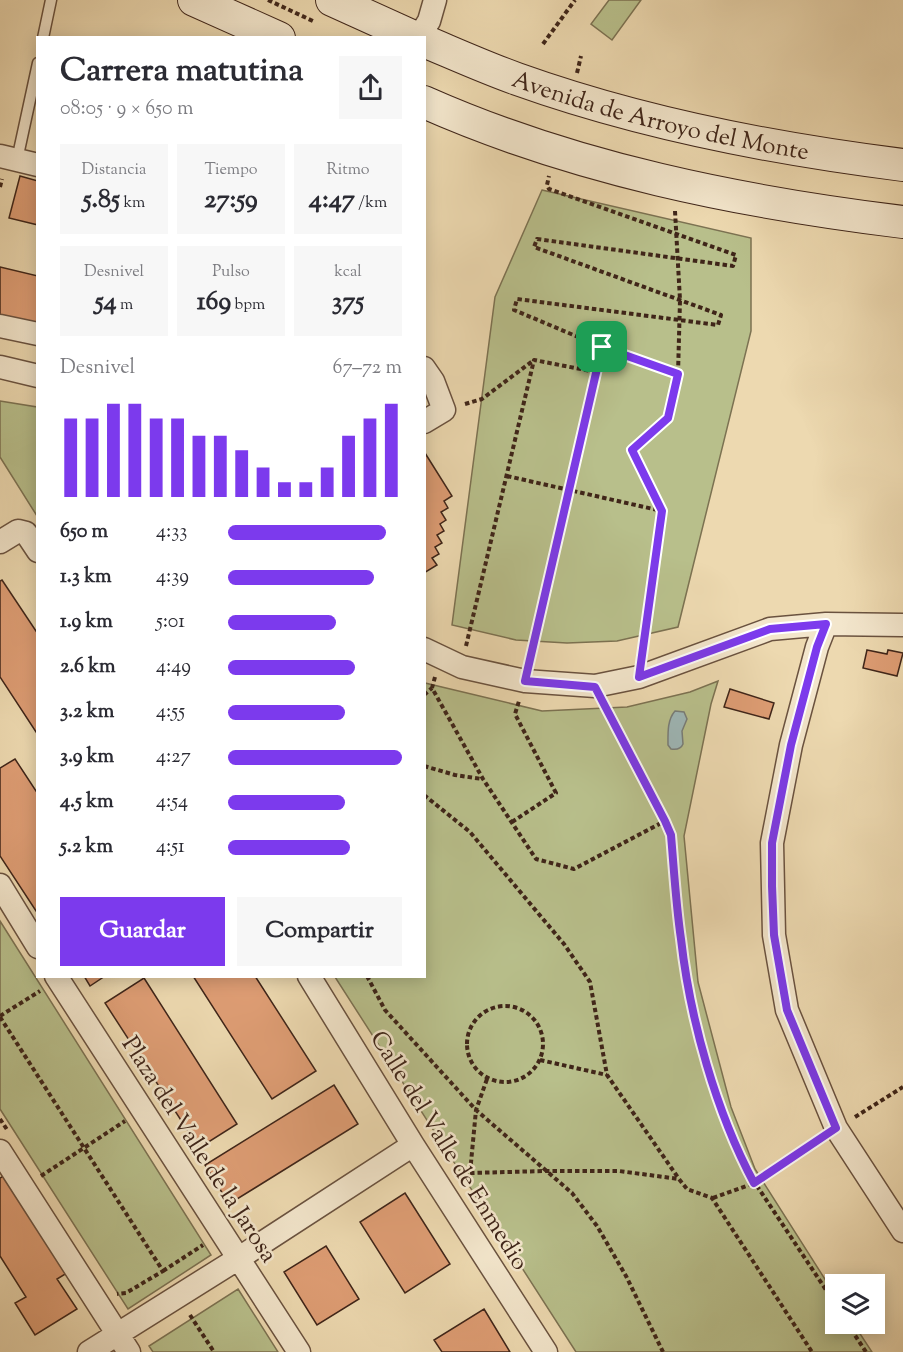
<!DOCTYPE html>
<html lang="es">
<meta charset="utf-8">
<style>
:root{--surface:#fff;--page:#f7f7f7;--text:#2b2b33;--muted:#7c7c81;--accent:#7c3aed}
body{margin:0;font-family:"Sorts Mill Goudy",serif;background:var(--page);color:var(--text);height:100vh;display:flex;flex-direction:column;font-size:22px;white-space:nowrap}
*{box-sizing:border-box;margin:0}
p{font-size:20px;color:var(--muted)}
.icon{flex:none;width:33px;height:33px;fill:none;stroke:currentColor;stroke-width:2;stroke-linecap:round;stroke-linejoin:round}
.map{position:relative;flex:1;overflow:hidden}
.drawer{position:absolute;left:36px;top:36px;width:390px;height:942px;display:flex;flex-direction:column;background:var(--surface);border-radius:0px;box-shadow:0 3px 15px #0003}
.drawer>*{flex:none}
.buttons{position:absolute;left:825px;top:1274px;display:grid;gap:12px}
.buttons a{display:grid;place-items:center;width:60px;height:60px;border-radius:0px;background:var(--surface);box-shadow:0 3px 15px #0003;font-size:30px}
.pin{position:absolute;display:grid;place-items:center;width:51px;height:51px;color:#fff;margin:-26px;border-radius:12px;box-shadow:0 3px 9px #0006}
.round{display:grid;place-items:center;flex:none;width:63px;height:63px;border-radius:0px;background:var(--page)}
.head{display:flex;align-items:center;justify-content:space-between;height:102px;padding:0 24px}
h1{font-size:33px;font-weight:700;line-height:45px}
.figures{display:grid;grid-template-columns:repeat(3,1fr);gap:9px;height:102px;padding:6px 24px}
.figures div{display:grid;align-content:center;border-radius:0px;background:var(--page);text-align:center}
.figures b{font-size:26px;font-weight:700}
.figures small{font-size:16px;font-weight:400}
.figures p{font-size:16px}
.chart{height:168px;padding:12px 24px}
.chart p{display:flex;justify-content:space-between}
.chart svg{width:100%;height:108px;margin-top:6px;stroke:var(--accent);stroke-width:6}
.primary-button{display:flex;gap:12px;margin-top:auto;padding:12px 24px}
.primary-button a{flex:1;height:69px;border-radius:0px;background:var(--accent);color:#fff;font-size:24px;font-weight:700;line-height:69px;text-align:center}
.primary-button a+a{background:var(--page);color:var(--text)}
ul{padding:0 24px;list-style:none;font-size:20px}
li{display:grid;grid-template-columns:96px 72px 1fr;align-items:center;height:45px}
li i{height:15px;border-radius:8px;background:var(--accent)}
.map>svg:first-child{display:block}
.green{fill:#b8bf8b;stroke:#7c7252;stroke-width:1.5}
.water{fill:#9eb7b7;stroke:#787d78;stroke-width:1.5}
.building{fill:#de9d74;stroke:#3f2519;stroke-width:1.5}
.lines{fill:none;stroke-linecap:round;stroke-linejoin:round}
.lane-casing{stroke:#6a523f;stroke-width:13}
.street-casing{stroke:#6a523f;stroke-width:25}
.secondary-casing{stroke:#3f2519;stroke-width:34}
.path{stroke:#3f2519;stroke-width:4;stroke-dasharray:4.5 3;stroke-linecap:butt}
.lane{stroke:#f3e6cc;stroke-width:10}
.street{stroke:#f3e6cc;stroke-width:22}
.secondary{stroke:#f3e6cc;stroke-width:32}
.route-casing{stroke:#fff;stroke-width:12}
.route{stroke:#7c3aed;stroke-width:8}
.labels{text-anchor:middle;stroke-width:5;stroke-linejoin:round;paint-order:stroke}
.street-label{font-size:24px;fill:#3f2519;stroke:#f3e6cc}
</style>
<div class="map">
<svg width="903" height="1352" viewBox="0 0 903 1352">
<rect width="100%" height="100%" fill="#edd9b0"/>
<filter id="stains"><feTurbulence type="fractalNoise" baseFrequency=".00333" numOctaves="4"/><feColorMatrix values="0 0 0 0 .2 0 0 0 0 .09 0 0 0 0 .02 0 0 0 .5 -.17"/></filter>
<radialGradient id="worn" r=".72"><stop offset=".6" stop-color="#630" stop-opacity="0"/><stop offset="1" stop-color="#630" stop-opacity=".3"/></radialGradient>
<!-- green -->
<path class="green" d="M609,0H641L612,40L591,24Z
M542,190L751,238V331L678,627L617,641L567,643L516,640L452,625L495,297Z
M0,401L37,407V516L0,457Z
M718,681L711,704L684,836L698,982L731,1107L755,1169L835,1295L836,1323H853L872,1352H576L335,977L424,976L425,683L542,711L627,707L690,692Z
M0,921L211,1255L128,1309L0,1109Z
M238,1289L278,1352H153L149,1346Z"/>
<!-- water -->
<path class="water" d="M675,711L684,712L687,719L682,731L683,744C681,749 677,750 671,749L668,745C668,734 667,720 675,711Z"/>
<!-- building -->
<path class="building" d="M20,176L38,181V225L9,218Z
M0,267L38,276V325L0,316Z
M425,453L452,496L444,501L448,508L441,512L446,520L440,524L444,531L437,535L442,543L435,547L439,554L432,558L437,565L424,573Z
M2,580L38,634V735L0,677V581Z
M867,650L887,654L888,650L903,653L897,676L863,668Z
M730,689L774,703L769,719L724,707Z
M15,759L38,794V914L0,856V768Z
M84,976H105L90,986Z
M193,976H255L316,1071L272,1099Z
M144,978L237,1124L199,1148L105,1003Z
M334,1085L358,1124L229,1204L205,1165Z
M5,1175L67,1273L57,1279L77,1309L35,1335L15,1303L26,1297L0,1256V1178Z
M405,1193L450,1264L405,1293L360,1222Z
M326,1246L359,1299L317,1325L284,1272Z
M484,1309L510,1352H442L434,1340Z"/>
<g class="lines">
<!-- lane casing -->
<g class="lane-casing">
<path id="lane" d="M43,38L51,0
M17,160L38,63"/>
</g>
<!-- street casing -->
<g class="street-casing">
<path id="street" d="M418,38L429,21L435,0
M0,156L38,165
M0,326L38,334
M0,367L38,376
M424,368L433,381L444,410L424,422
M0,542L18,531L26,533L38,551
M826,624L817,647L791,745L772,843L774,935L787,1010L836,1128L903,1231
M424,649L462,667L525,681L595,686L639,677L770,629L826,624L903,625
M0,885L38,947
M56,976L299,1352
M309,976L413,1145L546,1352
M0,1151L129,1352
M89,1352L239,1258L413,1145"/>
</g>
<!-- secondary casing -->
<g class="secondary-casing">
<g id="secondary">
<path d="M194,0L279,38"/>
<path d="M332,0L416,38"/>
<path id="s1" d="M424,41C455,54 486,68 517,79C640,123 774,149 903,165"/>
<path d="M424,102C575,169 740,202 903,222"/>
</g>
</g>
<!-- path -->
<path class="path" d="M268,0L315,22
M543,44L575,0
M577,73L581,56
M0,187L2,179
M675,211L680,300L678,374
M602,347L678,374L667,418L632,450L662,511L642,653
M465,404L482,399L534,360
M507,476L662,511
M466,646L534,360L596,372
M530,659L602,347L514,310L517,299L718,325L721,315L534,247L537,239L733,266L736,255L549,189L547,185L549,176
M435,677L432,688L483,779L536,859L574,869L665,821
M424,695L432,688
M605,705L671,835L681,941L692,1003L709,1073L740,1156L755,1183L836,1305
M424,766L455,775L482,779
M424,795L470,832L564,944L590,982L607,1075L679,1179L687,1189L712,1198L812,1352
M512,822L556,793L515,714L519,701
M367,976L385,1010L476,1110L572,1193L597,1226L626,1276L663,1352
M467 1044a38 38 0 1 1 76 0a38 38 0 1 1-76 0Z
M0,1016L40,991
M0,1017L163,1271L126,1293L117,1294
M540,1060L607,1075
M855,1117L903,1087
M0,1119L8,1131
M470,1173L546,1171H619L679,1179
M41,1176L125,1121
M459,1181L470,1173L476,1110L487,1079
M713,1198L755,1183L819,1140
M163,1271L203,1245
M190,1315L214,1352
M847,1323L866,1352"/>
<!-- lane -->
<use href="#lane" class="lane"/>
<!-- street -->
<use href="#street" class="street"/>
<!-- secondary -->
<use href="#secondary" class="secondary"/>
</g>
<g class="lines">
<!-- route casing -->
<g class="route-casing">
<path id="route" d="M602,347L678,374L668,418L632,450L662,511L639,677L770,629L826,624L817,647L791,745L772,843V886L774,935L787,1010L836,1128L754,1183C716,1112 690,1019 681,939C676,905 674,870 671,835L665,821L595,687L525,681Z"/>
</g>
<!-- route -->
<use href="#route" class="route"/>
</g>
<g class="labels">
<!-- street labels -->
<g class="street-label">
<text dy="8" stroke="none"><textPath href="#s1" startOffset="249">Avenida de Arroyo del Monte</textPath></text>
<text transform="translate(200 1149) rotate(57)" y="8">Plaza del Valle de la Jarosa</text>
<text transform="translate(450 1150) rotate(58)" y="8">Calle del Valle de Enmedio</text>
</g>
</g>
<rect width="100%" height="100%" filter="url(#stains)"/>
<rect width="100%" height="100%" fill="url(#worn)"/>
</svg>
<div class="buttons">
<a><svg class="icon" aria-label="layers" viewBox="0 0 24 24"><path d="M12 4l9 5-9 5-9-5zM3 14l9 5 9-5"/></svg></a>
</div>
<div class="pin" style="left:602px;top:347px;background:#1e9e55"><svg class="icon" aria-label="arrive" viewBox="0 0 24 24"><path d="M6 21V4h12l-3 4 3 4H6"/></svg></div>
<section class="drawer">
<div class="head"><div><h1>Carrera matutina</h1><p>08:05 · 9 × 650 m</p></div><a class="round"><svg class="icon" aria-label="share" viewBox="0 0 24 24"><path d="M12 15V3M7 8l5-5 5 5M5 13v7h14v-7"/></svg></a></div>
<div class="figures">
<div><p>Distancia</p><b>5.85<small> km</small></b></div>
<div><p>Tiempo</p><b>27:59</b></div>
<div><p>Ritmo</p><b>4:47<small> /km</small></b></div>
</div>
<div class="figures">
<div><p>Desnivel</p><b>54<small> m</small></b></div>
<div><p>Pulso</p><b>169<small> bpm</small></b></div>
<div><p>kcal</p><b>375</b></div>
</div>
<div class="chart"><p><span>Desnivel</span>67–72 m</p>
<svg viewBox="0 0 160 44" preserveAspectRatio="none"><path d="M5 44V12M15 44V12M25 44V6M35 44V6M45 44V12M55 44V12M65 44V19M75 44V19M85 44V25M95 44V32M105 44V38M115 44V38M125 44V32M135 44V19M145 44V12M155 44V6"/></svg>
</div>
<ul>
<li><b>650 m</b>4:33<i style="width:91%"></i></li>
<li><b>1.3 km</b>4:39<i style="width:84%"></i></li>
<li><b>1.9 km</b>5:01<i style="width:62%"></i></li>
<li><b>2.6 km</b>4:49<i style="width:73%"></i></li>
<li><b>3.2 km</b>4:55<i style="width:67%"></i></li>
<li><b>3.9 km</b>4:27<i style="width:100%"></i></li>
<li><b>4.5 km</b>4:54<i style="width:67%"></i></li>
<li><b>5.2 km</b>4:51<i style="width:70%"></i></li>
</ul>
<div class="primary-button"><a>Guardar</a><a>Compartir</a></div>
</section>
</div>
